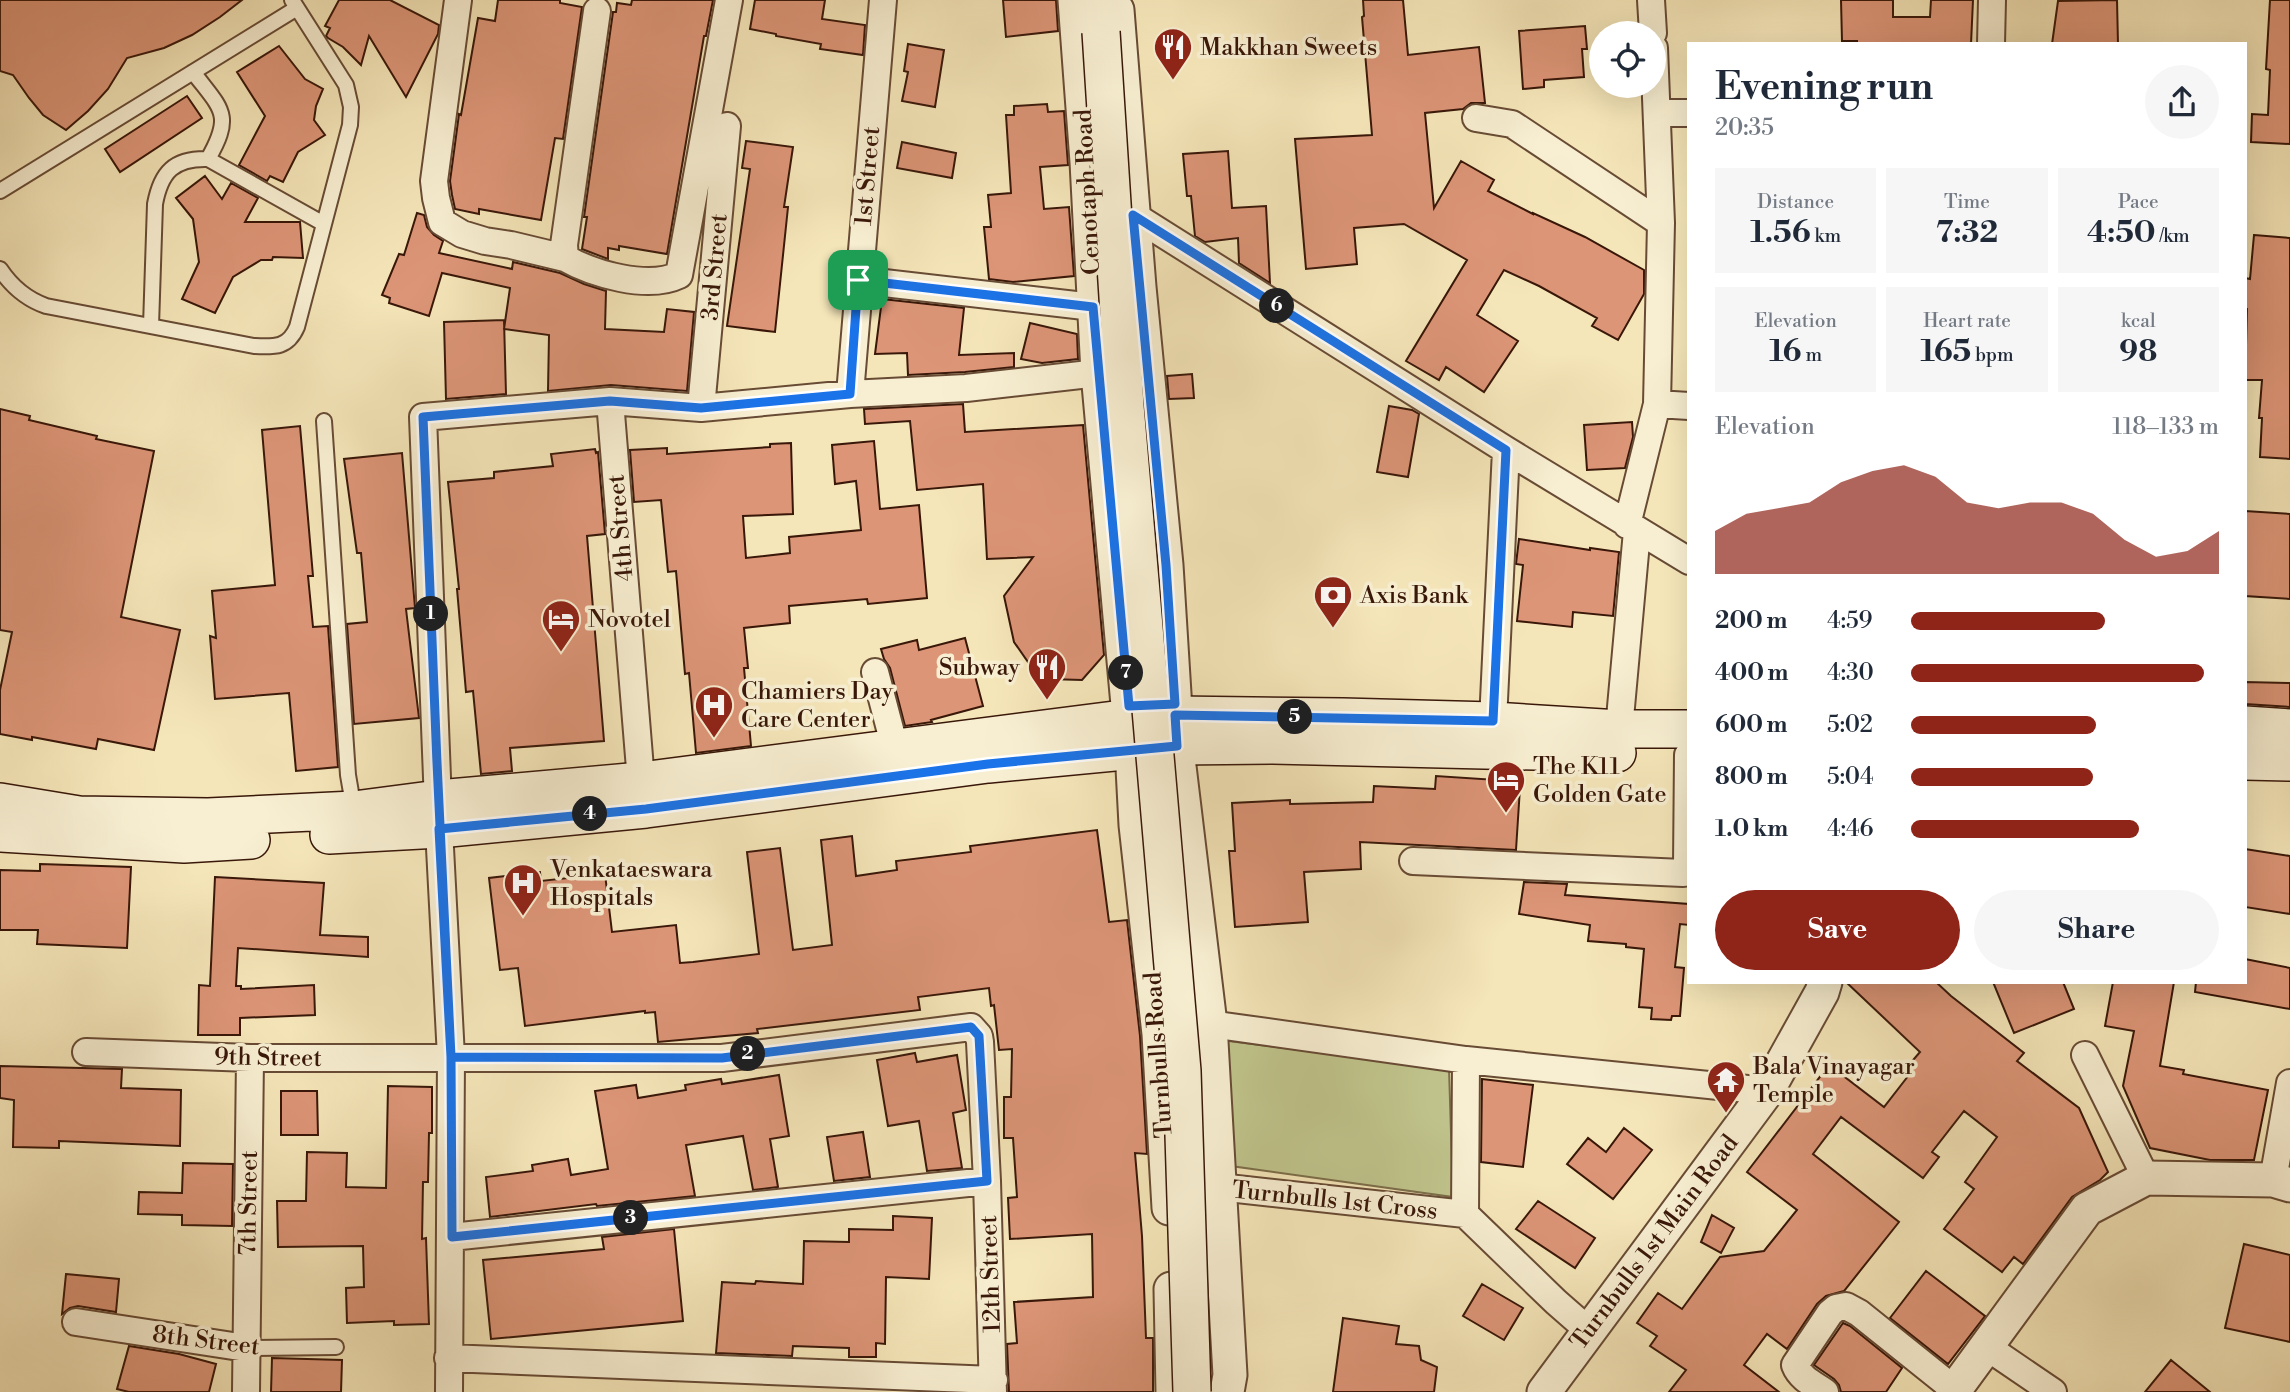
<!DOCTYPE html>
<meta charset="utf-8">
<style>
:root{--surface:#fff;--page:#f6f6f7;--text:#1f2937;--muted:#747a83;--accent:#8f2418}
body{margin:0;font-family:"Libre Bodoni",serif;background:var(--page);color:var(--text);height:100vh;display:flex;flex-direction:column;font-size:26px;white-space:nowrap}
*{box-sizing:border-box;margin:0}
p{font-size:23px;color:var(--muted)}
.icon{flex:none;width:38px;height:38px;fill:none;stroke:currentColor;stroke-width:2;stroke-linecap:round;stroke-linejoin:round}
.map{position:relative;flex:1;overflow:hidden}
.panel{position:absolute;left:1687px;top:42px;width:560px;height:942px;display:flex;flex-direction:column;background:var(--surface);border-radius:0px;box-shadow:0 7px 28px #0002}
.panel>*{flex:none}
.fabs{position:absolute;left:1589px;top:21px;display:grid;gap:14px}
.fabs a{display:grid;place-items:center;width:77px;height:77px;border-radius:50%;background:var(--surface);box-shadow:0 7px 28px #0002;font-size:35px}
.pin{position:absolute;display:grid;place-items:center;width:60px;height:60px;color:#fff;margin:-30px;border-radius:14px;box-shadow:0 4px 10px #0006}
.km{position:absolute;width:35px;height:35px;margin:-18px;border-radius:50%;background:#222;color:#fff;font-size:19px;line-height:35px;text-align:center}
.round{display:grid;place-items:center;flex:none;width:74px;height:74px;border-radius:37px;background:var(--page)}
.overview{display:flex;align-items:center;justify-content:space-between;height:119px;padding:0 28px}
h1{font-size:38px;font-weight:700;line-height:52px}
.stats{display:grid;grid-template-columns:repeat(3,1fr);gap:10px;height:119px;padding:7px 28px}
.stats div{display:grid;align-content:center;border-radius:0px;background:var(--page);text-align:center}
.stats b{font-size:30px;font-weight:700}
.stats small{font-size:19px;font-weight:400}
.stats p{font-size:19px}
.chart{height:196px;padding:14px 28px}
.chart p{display:flex;justify-content:space-between}
.chart svg{width:100%;height:126px;margin-top:7px;fill:var(--accent);opacity:.7}
.action{display:flex;gap:14px;margin-top:auto;padding:14px 28px}
.action a{flex:1;height:80px;border-radius:42px;background:var(--accent);color:#fff;font-size:28px;font-weight:700;line-height:80px;text-align:center}
.action a+a{background:var(--page);color:var(--text)}
ul{padding:0 28px;list-style:none;font-size:23px}
li{display:grid;grid-template-columns:112px 84px 1fr;align-items:center;height:52px}
li i{height:18px;border-radius:9px;background:var(--accent)}
.map>svg:first-child{display:block}
.green{fill:#c0c48c;stroke:#7c6e4a;stroke-width:2}
.building{fill:#dc9577;stroke:#391709;stroke-width:2}
.lines{fill:none;stroke-linecap:round;stroke-linejoin:round}
.service-casing{stroke:#684b35;stroke-width:18}
.minor-casing{stroke:#684b35;stroke-width:30}
.tertiary-casing{stroke:#684b35;stroke-width:37}
.secondary-casing{stroke:#391709;stroke-width:40}
.service{stroke:#f8efd2;stroke-width:14}
.minor{stroke:#f8efd2;stroke-width:26}
.tertiary{stroke:#f8efd2;stroke-width:33}
.secondary{stroke:#f8efd2;stroke-width:37}
.secondary-bridge-casing{stroke:#391709;stroke-width:40;stroke-linecap:butt}
.secondary-bridge{stroke:#f8efd2;stroke-width:37}
.route-casing{stroke:#fff;stroke-width:14}
.route{stroke:#1a73e8;stroke-width:9}
.labels{text-anchor:middle;stroke-width:7;stroke-linejoin:round;paint-order:stroke}
.poi-label{font-size:24px;fill:#391709;stroke:#f8efd2;text-anchor:start}
.street-label{font-size:24px;fill:#391709;stroke:#f8efd2}
</style>
<div class="map">
<svg width="2290" height="1392" viewBox="0 0 2290 1392">
<rect width="100%" height="100%" fill="#f5e6b9"/>
<filter id="stains"><feTurbulence type="fractalNoise" baseFrequency=".00286" numOctaves="4"/><feColorMatrix values="0 0 0 0 .2 0 0 0 0 .09 0 0 0 0 .02 0 0 0 .5 -.17"/></filter>
<radialGradient id="worn" r=".72"><stop offset=".6" stop-color="#630" stop-opacity="0"/><stop offset="1" stop-color="#630" stop-opacity=".3"/></radialGradient>
<!-- green -->
<path class="green" d="M1221,1040L1449,1069L1453,1197L1231,1166Z"/>
<!-- building -->
<path class="building" d="M0,0H242L220,17L192,35L164,48L127,58L108,89L88,111L66,130L43,115L29,98L13,75L0,71Z
M339,0H390L439,25L438,34L406,97L369,36L361,65L343,47L328,38L326,36L330,28L325,26Z
M498,0H560V3L582,7L563,139L555,138L541,220L479,209V214L455,209L452,195L450,181L459,114L461,115L478,18L495,21Z
M632,0H713L706,36H704L667,254L619,246V250L608,248V259L582,249L587,217H584L613,12H616L617,3L631,5Z
M755,0H825L822,19L865,25L863,55L820,49L821,44L776,36V34L750,29Z
M1003,0H1056L1058,31L1006,37Z
M1363,0H1403L1408,55L1479,47L1485,103H1471L1463,109L1425,113L1434,208L1461,161L1494,180L1488,191L1533,214V213L1585,237L1644,270V294L1618,340L1592,326L1597,318L1539,286L1504,270L1477,315L1518,341L1484,392L1446,367L1439,380L1406,361L1467,260L1404,224L1354,228L1357,264L1306,269L1295,139L1372,135L1362,17L1364,16Z
M1841,0H1893V17H1930L1931,0H1973L1971,44H1857V41H1842Z
M2117,0L2118,44H2052L2058,1Z
M2270,0H2290V144L2251,142L2252,114L2268,115L2270,70L2266,69Z
M1585,26L1587,49H1582L1584,77L1544,80V87L1523,89L1519,31Z
M908,44L944,50L935,107L902,101L908,72L904,71Z
M279,46L305,79L323,89L316,106L314,120L325,135L298,152L283,182L270,176L267,181L239,165L265,116L237,72Z
M187,96L202,118L120,172L105,149Z
M1047,104L1048,112L1064,111L1068,165L1040,167L1044,209L1069,207L1074,276L1013,282L989,279L984,227H991L988,195L1011,193L1006,115H1014V106Z
M746,141L793,147L784,207H788L775,332L727,326L750,169L742,168Z
M902,142L956,153L952,178L897,168Z
M1228,151L1232,208L1266,206L1270,283L1239,263L1238,238L1205,242L1195,236L1191,196H1187L1183,154Z
M205,176L222,199L231,183L258,198L245,222H300L303,258L273,257L272,260H261L233,277L215,313L182,299L199,262L193,219L176,198Z
M417,213L424,215L427,227L434,235L443,241L439,253L512,269L513,262L560,273L584,284L606,291L605,329L664,332L667,309L694,312L687,391L611,385L548,391L549,335L504,329L510,288L442,273L429,316L389,303L390,298L382,295L399,254L404,255Z
M2254,235L2290,238V459L2260,457L2262,418H2259L2262,380H2245L2247,309H2245V278L2250,279Z
M882,299L964,308L959,355L1014,353V367L965,372L908,375L907,353L875,354Z
M504,320L506,394L446,399L444,322Z
M1030,323L1077,334L1078,359L1042,363L1021,359Z
M1192,374L1194,398L1169,399L1167,376Z
M963,404L965,432L1083,425L1104,655L1082,680L1048,679L1028,662L1014,642L1004,596L1033,557L987,559L983,484L917,490L910,421L865,424L864,409Z
M1389,406L1412,410L1419,414L1408,477L1377,472Z
M0,409L30,416L29,420L97,436L96,439L154,451L121,617L180,630L154,750L98,739L96,749L32,737V740L0,734V690L12,632L0,630Z
M1632,422L1633,437L1625,468L1587,470L1584,425Z
M300,426L313,576H308L313,627L328,626L338,767L296,771L289,693L215,699L210,636L216,638L212,591L275,585L262,430Z
M874,441L880,509L919,505L927,598L868,604L867,599L789,606L790,623L744,628L748,668H744L751,746L696,753L689,673L685,674L676,571L668,572L661,500L634,502L630,450L667,448V454L770,447V444L791,443L793,514L743,516L746,558L790,553L789,537L861,530L856,481L835,484L832,445Z
M595,449L596,453L598,452L605,534L587,536L604,741L510,748L512,771L481,774L473,691L466,692L457,589H459L448,482L494,478V472L553,466L551,454Z
M402,453L415,608L406,609L419,718L354,724L347,624L367,622L361,553H357L344,459Z
M2245,511L2290,514V599L2245,596Z
M1519,539L1590,550V548L1619,552L1613,616L1573,612L1572,627L1517,621L1523,565L1516,564Z
M965,638L983,706L931,720L932,722L905,726L890,668L884,659L881,649L917,640L919,650Z
M2245,682L2290,683V707L2245,704Z
M1497,771L1521,772L1516,850L1360,842L1361,869L1304,872L1308,922L1235,927L1229,851H1235L1232,803L1290,800V804L1373,802L1374,786L1435,789L1436,776L1496,780Z
M1097,830L1109,922L1127,920L1140,1036L1147,1154L1135,1153L1142,1236L1146,1338H1153V1392H1009L1007,1344L1017,1343L1014,1302L1093,1297L1092,1234L1010,1239L1008,1198L1017,1197L1013,1138H1004V1097H1011L1012,1049L999,1050L994,1005L991,1006L989,988L918,997L920,1010L757,1029L758,1033L658,1042L655,1012L645,1013V1011L525,1026L518,968L500,970L489,878L540,872L541,881L605,874L612,932L676,925L680,963L693,962L759,954L747,852L780,848L793,950L832,945L821,840L852,836L856,876L897,870L896,861L971,852L970,846Z
M2245,849L2290,856V914L2245,907Z
M40,864L131,867L127,948L37,944L38,930H0V870L40,871Z
M215,877L324,883L320,935L368,937V957L238,948L236,986H241V989L314,985L315,1015L240,1018V1035H198L199,985L210,986Z
M1524,882L1567,884L1565,895L1689,904V925L1680,924L1675,967L1684,968L1680,1016H1672L1671,1020L1651,1019L1652,1008L1639,1007L1644,949L1626,947V944L1588,941L1590,925L1519,914Z
M2245,959L2290,968V1009L2195,992L2196,982H2245Z
M1846,982H1936L1951,996L2024,1053L2017,1061L2079,1108L2108,1172L2100,1180L2072,1197L2023,1264L2014,1257L2002,1272L1944,1229L1974,1189L1965,1182L1997,1137L1964,1111L1932,1152L1939,1157L1923,1178L1841,1117L1813,1154L1899,1222L1844,1291L1826,1296L1817,1304L1787,1349L1767,1334L1744,1365L1779,1392H1669L1686,1370L1650,1346L1657,1336L1637,1323L1658,1293L1682,1309L1720,1257L1764,1251L1797,1210L1747,1172L1829,1065L1884,1107L1912,1071L1907,1067L1920,1052Z
M1993,982H2063L2074,1009L2014,1033Z
M2113,982H2174L2160,1066L2184,1070L2183,1074L2268,1090L2254,1160H2210L2150,1148L2123,1086L2134,1031L2105,1026Z
M915,1053L917,1062L957,1055L966,1110L953,1113L962,1168L927,1171L919,1121L888,1126L877,1060Z
M0,1066L122,1069L121,1088L181,1090L180,1146L59,1141V1148L13,1147L14,1100L0,1098Z
M779,1075L789,1136L770,1139L778,1187L753,1190L743,1136L686,1145L695,1196L597,1206L596,1204L490,1217L486,1177L533,1171L532,1165L568,1159L571,1175L608,1169L595,1091L636,1085L638,1098L686,1090L685,1085L721,1079L722,1084Z
M1482,1079L1533,1085L1523,1167L1481,1162Z
M388,1086L432,1087V1133H429L428,1182H423L422,1239L426,1238L429,1324L394,1325V1321L347,1323L346,1288L364,1287L363,1246L278,1247L277,1201H306L307,1152L347,1153L346,1187L386,1188Z
M281,1091H317L318,1135H281Z
M1624,1128L1652,1150L1613,1199L1567,1164L1588,1138L1606,1152Z
M863,1132L870,1177L834,1181L827,1137Z
M183,1163L233,1164L232,1226L182,1225V1215L138,1214L139,1192L182,1193Z
M1538,1201L1595,1238L1575,1268L1516,1229Z
M1712,1215L1734,1228L1721,1253L1701,1242Z
M893,1216L932,1218L929,1279L886,1277L885,1344L876,1343V1357H849V1348L793,1346L792,1356L716,1353L722,1282L755,1284L756,1281L803,1284L804,1241L849,1242V1229L893,1230Z
M674,1229L683,1321L491,1339L483,1260L604,1249L602,1237Z
M2244,1244L2290,1255V1342L2225,1328Z
M1926,1271L1985,1316L1948,1364L1890,1318Z
M66,1274L119,1279L116,1312L78,1306L70,1308L62,1314Z
M1482,1284L1523,1308L1504,1340L1463,1316Z
M1343,1318L1399,1326L1396,1344L1419,1346L1421,1360L1437,1367L1434,1392H1333Z
M1843,1323L1850,1326L1902,1368L1886,1392H1841L1839,1385L1834,1379L1814,1365Z
M129,1346L179,1354L216,1364L209,1392H129L117,1389Z
M272,1358L342,1360L341,1392H271Z
M2171,1360L2210,1392H2145Z"/>
<g class="lines">
<!-- service casing -->
<g class="service-casing">
<path id="service" d="M193,72C221,109 234,114 208,159
M0,191L297,8
M0,269C12,287 26,299 46,306L254,346C275,347 288,348 297,327L350,125L351,107L346,85L292,0
M151,326L155,204C161,172 174,158 208,159L324,224
M324,421L348,775L354,810
M246,1348L336,1347"/>
</g>
<!-- minor casing -->
<g class="minor-casing">
<path id="minor" d="M458,0L434,181L436,198L442,222L462,234L485,241L511,245L565,258
M1651,0L1653,33
M597,11L564,245L565,258C593,274 648,290 679,275L729,0
M1991,44L1992,0
M1658,113H1689
M1476,118L1512,124L1661,223
M1133,215L1506,450L1689,561
M858,280L1093,307
M850,394L883,0
M610,401L641,781
M1657,404L1689,406
M701,408L727,126
M1627,525L1657,404L1661,223L1654,48
M875,672L895,748
M1493,721L1506,450
M1619,729L1637,531
M1413,861L1683,873L1687,866L1688,755
M1210,1024L1466,1060L1767,1091
M86,1052L250,1058H722L971,1027L979,1036L980,1042L987,1181L993,1392
M2085,1055L2146,1178
M2273,1180L2290,1083
M1219,1187L1465,1214L1466,1060
M1465,1214L1556,1302L1588,1330
M451,1237L987,1181
M76,1322L246,1348
M1987,1347L2053,1392
M448,1358L994,1380
M246,1392L250,1058
M449,1392L451,1057L439,829L423,417L610,401L701,408L850,394L966,388L1098,373
M1825,1392C1813,1384 1800,1378 1795,1365L1830,1313L1836,1308L1846,1306L1859,1313L1955,1390"/>
</g>
<!-- tertiary casing -->
<g class="tertiary-casing">
<path id="tertiary" d="M1075,0L1087,162L1098,373L1132,749L1136,825L1159,1034L1169,1208
M1117,10L1139,287L1166,565L1178,758L1210,1024L1230,1375L1227,1392
M1171,1289L1173,1392
M1544,1392L1767,1091L1822,992L1825,982
M1953,1392L2087,1209L2146,1178L2273,1180L2290,1185"/>
</g>
<!-- secondary casing -->
<g class="secondary-casing">
<path id="secondary" d="M1099,0L1101,32
M2245,725L2290,728
M2245,761L2290,762
M0,802L79,815L208,817L354,810L438,799L641,781L1130,718L1175,715L1343,717L1493,721L1619,729H1689
M0,833L184,844L251,840
M329,835L439,829L646,809L988,764L1177,746L1273,745L1617,753"/>
</g>
<!-- service -->
<use href="#service" class="service"/>
<!-- minor -->
<use href="#minor" class="minor"/>
<!-- tertiary -->
<use href="#tertiary" class="tertiary"/>
<!-- secondary -->
<use href="#secondary" class="secondary"/>
<!-- secondary-bridge casing -->
<g class="secondary-bridge-casing">
<path id="secondary-bridge" d="M1101,32L1125,406L1182,1071L1192,1392"/>
</g>
<!-- secondary-bridge -->
<use href="#secondary-bridge" class="secondary-bridge"/>
</g>
<g class="lines">
<!-- route casing -->
<g class="route-casing">
<path id="route" d="M858,280L850,394L701,408L610,401L423,417C431,630 440,844 451,1057L722,1058L971,1027L979,1036L987,1181L452,1237L451,1057L439,829L646,809L988,764L1177,746L1175,715L1493,721L1506,450L1133,215L1166,565L1175,704L1129,706L1093,307L858,280"/>
</g>
<!-- route -->
<use href="#route" class="route"/>
</g>
<!-- icons -->
<defs>
<g id="restaurant-pin" transform="scale(2.0125)"><path d="M0 17L-7.5 6A9.5 9.5 0 1 1 7.5 6Z" fill="#8f2418" stroke="#f8efd2"/><path d="M-5-6h1v4h1v-4h1v4h1v-4h1v5L-1.5 .5V6h-2V.5L-5-1ZM5-6V6H3V1.5H1.5Q1.5-4 5-6Z" fill="#fff"/></g>
<g id="bank-pin" transform="scale(2.0125)"><path d="M0 17L-7.5 6A9.5 9.5 0 1 1 7.5 6Z" fill="#8f2418" stroke="#f8efd2"/><path d="M-6-4H6V4H-6ZM0-2.3a2.3 2.3 0 1 0 0 4.6a2.3 2.3 0 1 0 0-4.6Z" fill="#fff"/></g>
<g id="hotel-pin" transform="scale(2.0125)"><path d="M0 17L-7.5 6A9.5 9.5 0 1 1 7.5 6Z" fill="#8f2418" stroke="#f8efd2"/><path d="M-6-4.5h1.5V1H6V5H4.5V3h-9V5H-6ZM-4 0a1.8 1.8 0 1 1 3.6 0ZM.5 0V-2.5h3Q6-2.5 6 0Z" fill="#fff"/></g>
<g id="hospital-pin" transform="scale(2.0125)"><path d="M0 17L-7.5 6A9.5 9.5 0 1 1 7.5 6Z" fill="#8f2418" stroke="#f8efd2"/><path d="M-5-5h3v3.5h4V-5h3V5h-3V1.5h-4V5h-3Z" fill="#fff"/></g>
<g id="temple-pin" transform="scale(2.0125)"><path d="M0 17L-7.5 6A9.5 9.5 0 1 1 7.5 6Z" fill="#8f2418" stroke="#f8efd2"/><path d="M0-6L5-2H3V0L6.5 2.5H4V6H1.5V3h-3V6H-4V2.5H-6.5L-3 0V-2H-5Z" fill="#fff"/></g>
</defs>
<g fill-rule="evenodd">
<use href="#restaurant-pin" x="1173" y="47"/>
<use href="#bank-pin" x="1333" y="595"/>
<use href="#hotel-pin" x="561" y="619"/>
<use href="#restaurant-pin" x="1047" y="667"/>
<use href="#hospital-pin" x="714" y="705"/>
<use href="#hotel-pin" x="1506" y="780"/>
<use href="#hospital-pin" x="523" y="883"/>
<use href="#temple-pin" x="1726" y="1080"/>
</g>
<g class="labels">
<!-- poi labels -->
<g class="poi-label">
<text x="1200" y="55">Makkhan Sweets</text>
<text x="1360" y="603">Axis Bank</text>
<text x="588" y="627">Novotel</text>
<text x="1020" y="675" text-anchor="end">Subway</text>
<text x="741" y="699">Chamiers Day<tspan x="741" dy="28">Care Center</tspan></text>
<text x="1533" y="774">The K11<tspan x="1533" dy="28">Golden Gate</tspan></text>
<text x="550" y="877">Venkataeswara<tspan x="550" dy="28">Hospitals</tspan></text>
<text x="1753" y="1074">Bala Vinayagar<tspan x="1753" dy="28">Temple</tspan></text>
</g>
<!-- street labels -->
<g class="street-label">
<text transform="translate(867 176) rotate(-85)" y="8">1st Street</text>
<text transform="translate(1087 192) rotate(-93)" y="8">Cenotaph Road</text>
<text transform="translate(714 267) rotate(-85)" y="8">3rd Street</text>
<text transform="translate(620 528) rotate(-95)" y="8">4th Street</text>
<text transform="translate(1158 1055) rotate(-94)" y="8">Turnbulls Road</text>
<text transform="translate(268 1057) rotate(1)" y="8">9th Street</text>
<text transform="translate(1335 1200) rotate(6)" y="8">Turnbulls 1st Cross</text>
<text transform="translate(248 1203) rotate(-89)" y="8">7th Street</text>
<text transform="translate(1654 1242) rotate(-53)" y="8">Turnbulls 1st Main Road</text>
<text transform="translate(990 1274) rotate(-92)" y="8">12th Street</text>
<text transform="translate(206 1340) rotate(7)" y="8">8th Street</text>
</g>
</g>
<rect width="100%" height="100%" filter="url(#stains)"/>
<rect width="100%" height="100%" fill="url(#worn)"/>
</svg>
<div class="fabs">
<a><svg class="icon" aria-label="locate" viewBox="0 0 24 24"><circle cx="12" cy="12" r="6"/><path d="M12 2v4M12 18v4M2 12h4M18 12h4"/></svg></a>
</div>
<div class="pin" style="left:858px;top:280px;background:#1e9e55"><svg class="icon" aria-label="arrive" viewBox="0 0 24 24"><path d="M6 21V4h12l-3 4 3 4H6"/></svg></div>
<b class="km" style="left:431px;top:614px">1</b>
<b class="km" style="left:748px;top:1054px">2</b>
<b class="km" style="left:631px;top:1218px">3</b>
<b class="km" style="left:590px;top:814px">4</b>
<b class="km" style="left:1295px;top:717px">5</b>
<b class="km" style="left:1277px;top:306px">6</b>
<b class="km" style="left:1126px;top:673px">7</b>
<section class="panel">
<div class="overview"><div><h1>Evening run</h1><p>20:35</p></div><a class="round"><svg class="icon" aria-label="share" viewBox="0 0 24 24"><path d="M12 15V3M7 8l5-5 5 5M5 13v7h14v-7"/></svg></a></div>
<div class="stats">
<div><p>Distance</p><b>1.56<small> km</small></b></div>
<div><p>Time</p><b>7:32</b></div>
<div><p>Pace</p><b>4:50<small> /km</small></b></div>
</div>
<div class="stats">
<div><p>Elevation</p><b>16<small> m</small></b></div>
<div><p>Heart rate</p><b>165<small> bpm</small></b></div>
<div><p>kcal</p><b>98</b></div>
</div>
<div class="chart"><p><span>Elevation</span>118–133 m</p>
<svg viewBox="0 0 160 44" preserveAspectRatio="none"><path d="M0 44V29L10 23L20 21L30 19L40 12L50 8L60 6L70 10L80 19L90 21L100 19L110 19L120 23L130 32L140 38L150 36L160 29V44z"/></svg>
</div>
<ul>
<li><b>200 m</b>4:59<i style="width:63%"></i></li>
<li><b>400 m</b>4:30<i style="width:95%"></i></li>
<li><b>600 m</b>5:02<i style="width:60%"></i></li>
<li><b>800 m</b>5:04<i style="width:59%"></i></li>
<li><b>1.0 km</b>4:46<i style="width:74%"></i></li>
</ul>
<div class="action"><a>Save</a><a>Share</a></div>
</section>
</div>
